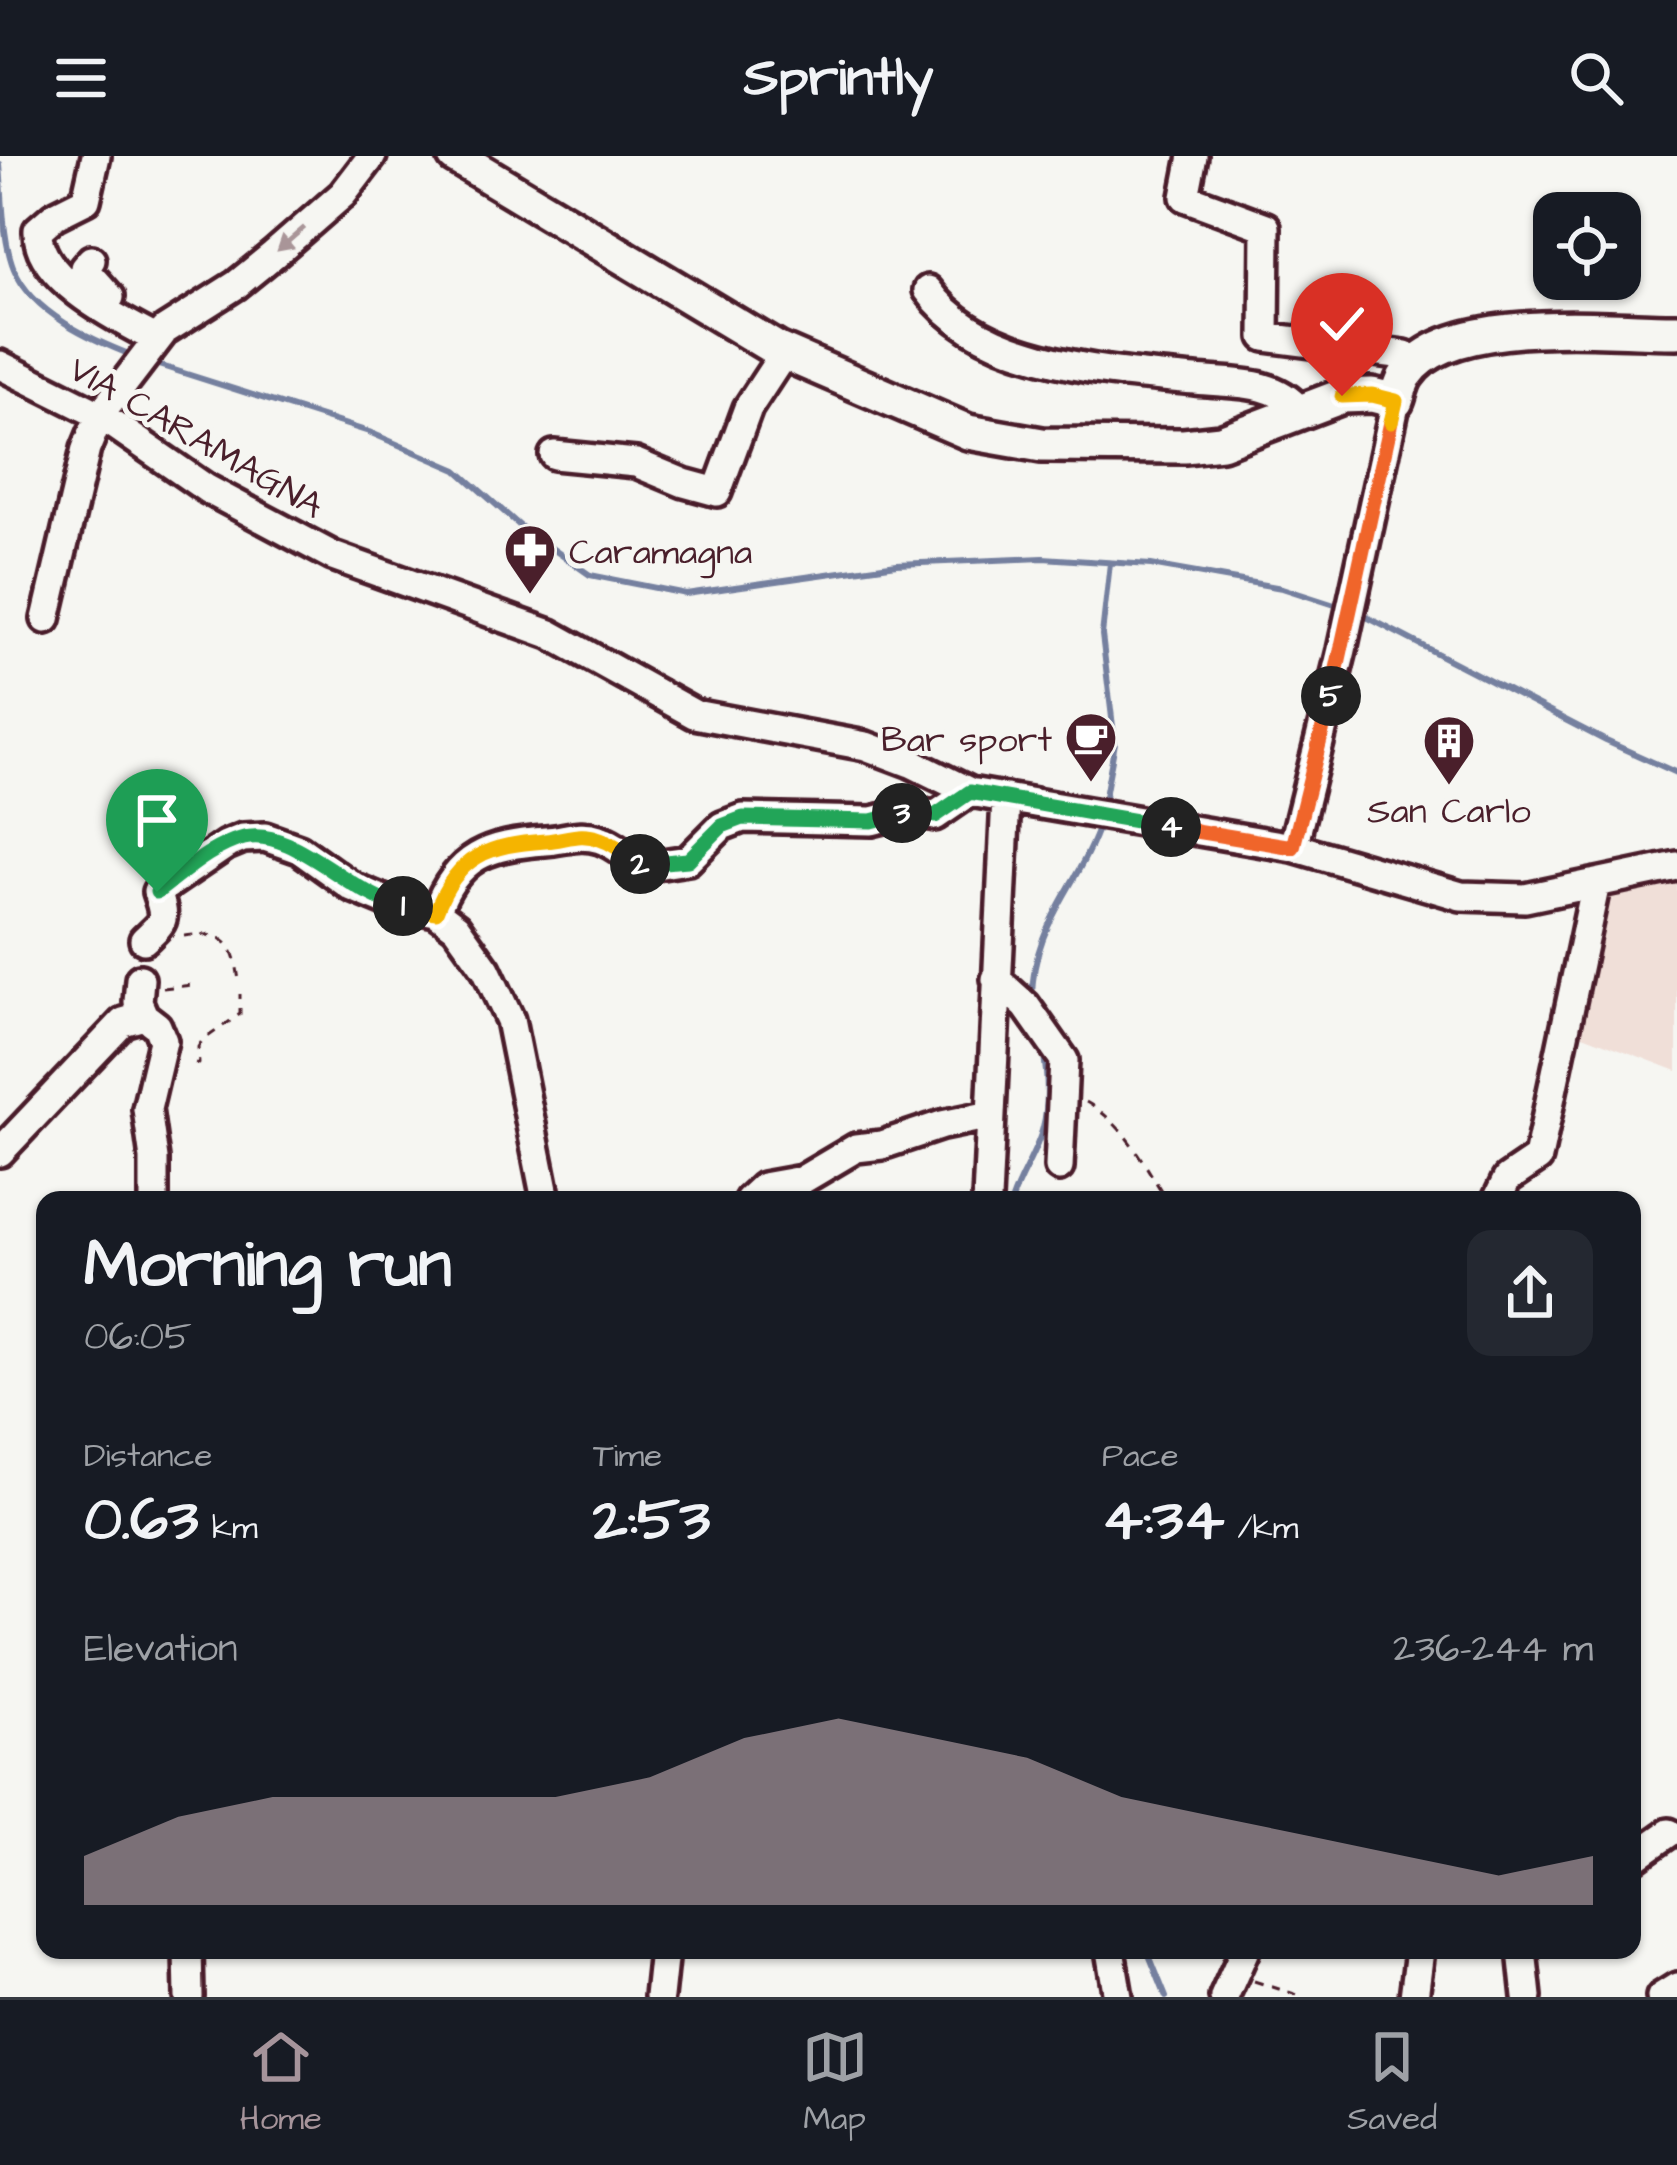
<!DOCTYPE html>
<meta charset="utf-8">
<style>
:root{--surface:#171b24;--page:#242831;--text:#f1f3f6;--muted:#9ea1a6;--line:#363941;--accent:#a6949b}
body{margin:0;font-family:"Architects Daughter",sans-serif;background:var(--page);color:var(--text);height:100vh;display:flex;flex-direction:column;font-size:45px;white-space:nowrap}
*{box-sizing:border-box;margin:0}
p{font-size:39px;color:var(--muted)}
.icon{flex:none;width:66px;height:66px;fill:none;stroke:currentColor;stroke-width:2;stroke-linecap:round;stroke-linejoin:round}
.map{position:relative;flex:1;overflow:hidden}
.panel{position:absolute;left:36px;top:1035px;width:1605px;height:768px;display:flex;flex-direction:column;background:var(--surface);border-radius:24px;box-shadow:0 3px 9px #0004}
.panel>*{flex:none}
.buttons{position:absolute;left:1533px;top:36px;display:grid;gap:24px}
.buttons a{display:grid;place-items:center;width:108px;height:108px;border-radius:24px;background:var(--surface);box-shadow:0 3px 9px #0004;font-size:60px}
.pin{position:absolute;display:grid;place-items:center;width:102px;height:102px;color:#fff;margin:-123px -51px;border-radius:50% 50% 50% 0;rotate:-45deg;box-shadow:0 0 12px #0007}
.pin .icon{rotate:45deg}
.km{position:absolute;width:60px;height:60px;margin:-30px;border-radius:50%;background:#222;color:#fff;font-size:33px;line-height:60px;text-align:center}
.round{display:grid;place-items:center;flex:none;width:126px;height:126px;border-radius:24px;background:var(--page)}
.overview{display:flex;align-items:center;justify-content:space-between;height:204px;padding:0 48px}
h1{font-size:66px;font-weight:700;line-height:90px}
.figures{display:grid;grid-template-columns:repeat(3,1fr);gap:18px;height:204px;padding:12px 48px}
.figures div{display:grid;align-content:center}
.figures b{font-size:60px;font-weight:700}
.figures small{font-size:33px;font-weight:400}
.figures p{font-size:33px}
.chart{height:336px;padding:24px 48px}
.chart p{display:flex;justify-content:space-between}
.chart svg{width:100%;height:216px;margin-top:12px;fill:var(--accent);opacity:.7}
header{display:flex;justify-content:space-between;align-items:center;height:156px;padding:0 48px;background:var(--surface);font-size:54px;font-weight:700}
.tabs{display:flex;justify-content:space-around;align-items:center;height:168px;border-top:3px solid var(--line);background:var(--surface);font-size:33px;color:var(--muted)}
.tabs a{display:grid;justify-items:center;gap:6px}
.tabs .active{color:var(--accent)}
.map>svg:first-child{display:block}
.built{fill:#f0dfd8}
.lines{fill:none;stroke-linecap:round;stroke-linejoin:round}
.stream{stroke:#75809f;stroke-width:6}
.minor-casing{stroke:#4a1f2b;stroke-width:36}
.major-casing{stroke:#4a1f2b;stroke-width:42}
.path{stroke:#4a1f2b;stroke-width:3;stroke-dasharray:9 9;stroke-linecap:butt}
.minor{stroke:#f6f6f2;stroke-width:27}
.major{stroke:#f6f6f2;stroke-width:33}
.oneway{fill:#a99598}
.split-1-casing{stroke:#fff;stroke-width:24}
.split-2-casing{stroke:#fff;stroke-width:24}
.split-3-casing{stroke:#fff;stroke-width:24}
.split-4-casing{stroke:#fff;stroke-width:24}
.split-5-casing{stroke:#fff;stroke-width:24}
.split-6-casing{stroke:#fff;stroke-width:24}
.split-7-casing{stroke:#fff;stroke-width:24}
.split-1{stroke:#22a559;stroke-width:15}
.split-2{stroke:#f5b400;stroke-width:15}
.split-3{stroke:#22a559;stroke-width:15}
.split-4{stroke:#22a559;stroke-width:15}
.split-5{stroke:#f0652b;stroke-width:15}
.split-6{stroke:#f0652b;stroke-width:15}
.split-7{stroke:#f5b400;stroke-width:15}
.labels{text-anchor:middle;stroke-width:10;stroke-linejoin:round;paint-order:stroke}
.street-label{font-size:36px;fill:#4a1f2b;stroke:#f6f6f2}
.poi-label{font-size:36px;fill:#4a1f2b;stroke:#f6f6f2;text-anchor:start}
</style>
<header><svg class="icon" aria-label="menu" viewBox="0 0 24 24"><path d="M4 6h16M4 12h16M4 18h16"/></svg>Sprintly<svg class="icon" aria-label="search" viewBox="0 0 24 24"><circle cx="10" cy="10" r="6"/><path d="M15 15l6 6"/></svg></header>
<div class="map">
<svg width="1677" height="1841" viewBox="0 0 1677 1841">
<rect width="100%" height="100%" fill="#f6f6f2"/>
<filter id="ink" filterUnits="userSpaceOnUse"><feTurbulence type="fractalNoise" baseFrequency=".00833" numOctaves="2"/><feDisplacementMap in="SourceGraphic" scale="24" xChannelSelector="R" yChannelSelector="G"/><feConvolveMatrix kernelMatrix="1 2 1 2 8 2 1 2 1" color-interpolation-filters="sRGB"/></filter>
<g filter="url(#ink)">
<!-- built -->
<path class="built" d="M1677,728V915L1575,876L1602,739Z"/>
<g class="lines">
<!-- stream -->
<path class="stream" d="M0,9C3,42 2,83 14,113C32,157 92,184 134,200
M152,207L369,276L457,314L520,370L590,419L686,438L897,408L1043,402L1151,409L1282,432L1341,451
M1359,457L1606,585L1677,617
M1103,651L1115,587L1102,479L1110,407
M1032,845C1031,767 1079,732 1101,664
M1012,1044C1020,1019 1037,996 1043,971C1049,947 1047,917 1043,893
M1147,1794L1166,1841"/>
<!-- minor casing -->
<g class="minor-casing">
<path id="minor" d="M96,0L86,44L54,60L38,74C36,123 118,163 156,183
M1193,0L1185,41L1266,71L1265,181L1405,199L1418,207
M91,104L84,112L110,141
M928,134C981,209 1111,216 1195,224C1232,228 1274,223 1299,254
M0,209L100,259L207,333L333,400L550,478L694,558L866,590L911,607L970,636L1293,691L1461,740L1525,742L1677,710
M554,299L636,307L684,327L717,336L748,252L784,197
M46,463L86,293L100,259L165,174L236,129L273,99L343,38L372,0
M1293,691L1342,494L1396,245
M436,756C457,699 489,689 545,685C566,684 578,676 600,683C618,689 631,705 649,710L688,704L722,670L743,662L872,665L913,655L935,660L970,636
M144,784C164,765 167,765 157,736L226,689L243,682L265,681L299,693L352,731L393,748L436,756L456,771L486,813L510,864L546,1044
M140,823L138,846L144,860
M996,823L1026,850L1064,904L1059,1011
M144,860L157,870L163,885L147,953L154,1003V1044
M0,996L123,866L144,860
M749,1044L763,1031L802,1024L856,992L882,989L942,969L991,959
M987,1044L1006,642
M1497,1044L1507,1023L1538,1002L1596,727
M1632,1703L1669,1677
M188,1794L189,1841
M1110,1794L1118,1841
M1522,1794L1527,1841
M659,1841L664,1794
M1224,1841L1245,1794
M1414,1841L1420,1794
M1661,1841L1677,1831"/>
</g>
<!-- major casing -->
<g class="major-casing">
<path id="major" d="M455,0L778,194L968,276L1042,289L1184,290L1221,286L1342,240L1372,239L1396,245C1399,237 1401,226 1406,219C1447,156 1609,175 1677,175"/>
</g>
<!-- path -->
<path class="path" d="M184,780C224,775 234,785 239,825
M163,832L192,829
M195,907L199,908L198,891L202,885L240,858V838
M1086,946C1124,967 1144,1008 1167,1044
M1254,1825L1304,1841"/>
<!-- minor -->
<use href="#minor" class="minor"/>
<!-- major -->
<use href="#major" class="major"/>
</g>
<!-- one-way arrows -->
<defs><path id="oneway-solid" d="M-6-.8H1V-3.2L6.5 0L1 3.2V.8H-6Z" transform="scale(3)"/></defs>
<use class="oneway" href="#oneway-solid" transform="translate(291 83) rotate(139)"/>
</g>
<g class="lines" filter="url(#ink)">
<!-- split-1 casing -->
<g class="split-1-casing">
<path id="split-1" d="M157,736C183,717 211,690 244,682C294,670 349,740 403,750"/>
</g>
<!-- split-2 casing -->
<g class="split-2-casing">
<path id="split-2" d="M403,750L436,756C457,699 489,689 545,685C566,684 579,675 600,683C616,688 627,699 640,708"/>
</g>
<!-- split-3 casing -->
<g class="split-3-casing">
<path id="split-3" d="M640,708L688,704L722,670L743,662L872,665L902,657"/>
</g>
<!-- split-4 casing -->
<g class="split-4-casing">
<path id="split-4" d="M902,657L913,655L935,660L970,636L1171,671"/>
</g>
<!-- split-5 casing -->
<g class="split-5-casing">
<path id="split-5" d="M1171,671L1293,691L1331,540"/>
</g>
<!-- split-6 casing -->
<g class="split-6-casing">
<path id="split-6" d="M1331,540L1391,266"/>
</g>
<!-- split-7 casing -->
<g class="split-7-casing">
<path id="split-7" d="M1342,240L1372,239L1396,245L1391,266"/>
</g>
<!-- split-1 -->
<use href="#split-1" class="split-1"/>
<!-- split-2 -->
<use href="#split-2" class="split-2"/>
<!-- split-3 -->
<use href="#split-3" class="split-3"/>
<!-- split-4 -->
<use href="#split-4" class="split-4"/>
<!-- split-5 -->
<use href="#split-5" class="split-5"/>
<!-- split-6 -->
<use href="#split-6" class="split-6"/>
<!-- split-7 -->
<use href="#split-7" class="split-7"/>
</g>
<!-- icons -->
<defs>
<g id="pharmacy-pin" transform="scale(2.7)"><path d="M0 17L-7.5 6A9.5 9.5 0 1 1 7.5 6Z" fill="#4a1f2b" stroke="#f6f6f2"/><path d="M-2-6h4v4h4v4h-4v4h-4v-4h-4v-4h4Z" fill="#fff"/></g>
<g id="cafe-pin" transform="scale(2.7)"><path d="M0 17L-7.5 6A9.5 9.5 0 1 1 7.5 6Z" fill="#4a1f2b" stroke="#f6f6f2"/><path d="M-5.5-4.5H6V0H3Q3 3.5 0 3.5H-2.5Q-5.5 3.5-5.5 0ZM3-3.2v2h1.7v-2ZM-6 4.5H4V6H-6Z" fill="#fff"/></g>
<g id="building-pin" transform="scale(2.7)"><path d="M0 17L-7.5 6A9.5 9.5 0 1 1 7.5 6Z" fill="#4a1f2b" stroke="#f6f6f2"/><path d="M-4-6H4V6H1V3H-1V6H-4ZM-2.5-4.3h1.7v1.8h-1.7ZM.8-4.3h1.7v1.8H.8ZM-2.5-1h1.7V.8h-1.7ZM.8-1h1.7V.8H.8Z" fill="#fff"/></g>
</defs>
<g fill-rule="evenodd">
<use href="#pharmacy-pin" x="530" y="394"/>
<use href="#cafe-pin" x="1091" y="582"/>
<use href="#building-pin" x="1449" y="585"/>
</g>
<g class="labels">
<!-- street labels -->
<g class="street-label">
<text transform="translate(197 280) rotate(30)" y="13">VIA CARAMAGNA</text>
</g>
<!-- poi labels -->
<g class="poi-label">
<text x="569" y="407">Caramagna</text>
<text x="1052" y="595" text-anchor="end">Bar sport</text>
<text x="1449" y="666" text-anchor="middle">San Carlo</text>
</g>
</g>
</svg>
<div class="buttons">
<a><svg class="icon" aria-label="locate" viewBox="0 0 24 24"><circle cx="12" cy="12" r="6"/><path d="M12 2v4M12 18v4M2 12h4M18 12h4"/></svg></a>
</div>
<div class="pin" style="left:157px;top:736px;background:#1e9e55"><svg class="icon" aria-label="arrive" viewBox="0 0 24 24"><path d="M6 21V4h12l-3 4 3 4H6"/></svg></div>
<div class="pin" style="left:1342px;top:240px;background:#d93025"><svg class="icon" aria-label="check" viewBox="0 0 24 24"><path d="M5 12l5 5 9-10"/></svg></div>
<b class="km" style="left:403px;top:750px">1</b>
<b class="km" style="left:640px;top:708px">2</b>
<b class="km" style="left:902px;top:657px">3</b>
<b class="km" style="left:1171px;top:671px">4</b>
<b class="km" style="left:1331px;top:540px">5</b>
<section class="panel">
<div class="overview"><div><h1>Morning run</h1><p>06:05</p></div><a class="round"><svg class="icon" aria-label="share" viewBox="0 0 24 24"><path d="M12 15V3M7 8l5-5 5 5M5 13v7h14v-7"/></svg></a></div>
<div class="figures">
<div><p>Distance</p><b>0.63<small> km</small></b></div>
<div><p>Time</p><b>2:53</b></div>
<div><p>Pace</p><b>4:34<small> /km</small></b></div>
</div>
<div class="chart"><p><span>Elevation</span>236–244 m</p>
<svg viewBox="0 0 160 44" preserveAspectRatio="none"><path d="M0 44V34L10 26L20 22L30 22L40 22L50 22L60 18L70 10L80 6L90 10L100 14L110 22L120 26L130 30L140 34L150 38L160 34V44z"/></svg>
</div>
</section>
</div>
<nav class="tabs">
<a class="active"><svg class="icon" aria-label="home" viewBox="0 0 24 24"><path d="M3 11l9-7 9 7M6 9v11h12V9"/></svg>Home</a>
<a><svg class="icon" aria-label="map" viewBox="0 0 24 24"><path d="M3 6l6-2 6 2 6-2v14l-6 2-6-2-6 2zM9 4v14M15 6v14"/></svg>Map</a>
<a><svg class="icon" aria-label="saved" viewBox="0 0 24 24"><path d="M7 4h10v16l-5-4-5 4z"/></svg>Saved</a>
</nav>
